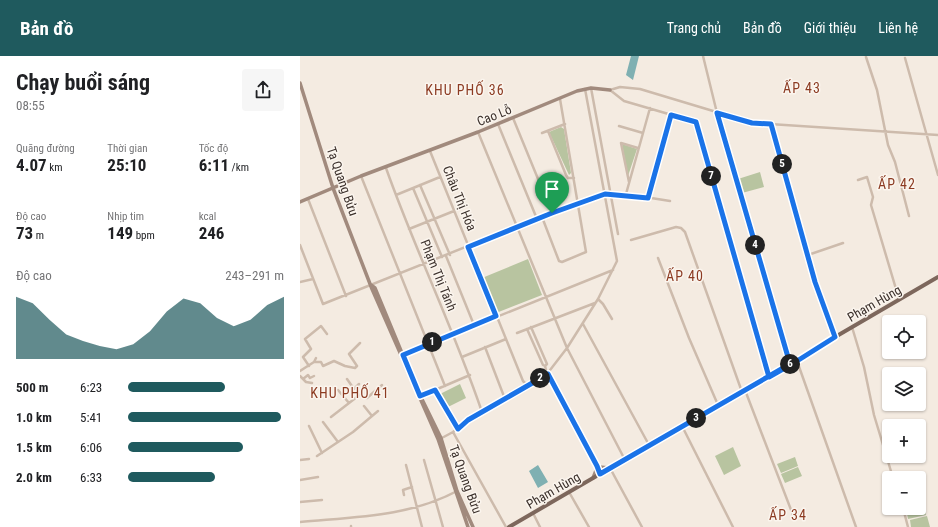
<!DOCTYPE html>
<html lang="vi">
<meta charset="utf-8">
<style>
:root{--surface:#fff;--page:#f6f6f6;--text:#202124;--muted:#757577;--accent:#1f5a5e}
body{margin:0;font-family:"Roboto Condensed",sans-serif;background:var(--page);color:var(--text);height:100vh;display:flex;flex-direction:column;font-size:15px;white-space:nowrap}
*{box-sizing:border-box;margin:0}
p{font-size:13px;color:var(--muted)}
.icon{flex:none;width:22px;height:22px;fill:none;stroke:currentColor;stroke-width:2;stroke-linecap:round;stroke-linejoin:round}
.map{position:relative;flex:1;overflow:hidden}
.panel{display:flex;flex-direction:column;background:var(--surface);width:300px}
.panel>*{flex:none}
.tools{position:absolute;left:582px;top:259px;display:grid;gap:8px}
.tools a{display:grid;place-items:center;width:44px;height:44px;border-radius:4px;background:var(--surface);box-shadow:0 1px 3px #0004;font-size:20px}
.pin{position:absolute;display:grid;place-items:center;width:34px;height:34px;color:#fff;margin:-41px -17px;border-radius:50% 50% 50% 0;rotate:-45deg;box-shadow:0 0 4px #0007}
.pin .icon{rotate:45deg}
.km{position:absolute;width:20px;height:20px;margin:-10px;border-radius:50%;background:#222;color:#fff;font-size:11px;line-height:20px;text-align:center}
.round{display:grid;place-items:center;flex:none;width:42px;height:42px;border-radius:4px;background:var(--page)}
.headline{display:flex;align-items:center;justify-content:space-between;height:68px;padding:0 16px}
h1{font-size:22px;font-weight:700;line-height:30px}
.figures{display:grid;grid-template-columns:repeat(3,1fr);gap:6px;height:68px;padding:4px 16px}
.figures div{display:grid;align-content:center}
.figures b{font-size:17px;font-weight:700}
.figures small{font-size:11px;font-weight:400}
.figures p{font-size:11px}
.chart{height:112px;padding:8px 16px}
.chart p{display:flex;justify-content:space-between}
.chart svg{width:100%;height:72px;margin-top:4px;fill:var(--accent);opacity:.7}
ul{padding:0 16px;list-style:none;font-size:13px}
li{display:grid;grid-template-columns:64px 48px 1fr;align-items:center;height:30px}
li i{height:10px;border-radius:5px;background:var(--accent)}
header{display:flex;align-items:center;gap:24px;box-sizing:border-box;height:56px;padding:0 20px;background:var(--accent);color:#fff}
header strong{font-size:19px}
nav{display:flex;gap:22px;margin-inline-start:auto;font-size:14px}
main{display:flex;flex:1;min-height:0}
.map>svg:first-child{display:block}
.green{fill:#b8c4a0}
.water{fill:#7fb0b2}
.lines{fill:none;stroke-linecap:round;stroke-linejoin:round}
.street{stroke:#cdbbac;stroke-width:2.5}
.secondary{stroke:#a18a7d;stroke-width:3.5}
.primary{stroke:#7d675c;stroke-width:4}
.route-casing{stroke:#fff;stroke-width:8}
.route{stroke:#1a73e8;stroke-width:5}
.labels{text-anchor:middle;stroke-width:3;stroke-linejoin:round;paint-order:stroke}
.street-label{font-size:13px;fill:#3b302b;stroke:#fbf5ee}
.neighbourhood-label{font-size:14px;letter-spacing:1px;fill:#8c3b22;stroke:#fbf5ee}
</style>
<header>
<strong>Bản đồ</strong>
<nav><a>Trang chủ</a><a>Bản đồ</a><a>Giới thiệu</a><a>Liên hệ</a></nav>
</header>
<main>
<section class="panel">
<div class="headline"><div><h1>Chạy buổi sáng</h1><p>08:55</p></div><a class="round"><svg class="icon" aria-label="share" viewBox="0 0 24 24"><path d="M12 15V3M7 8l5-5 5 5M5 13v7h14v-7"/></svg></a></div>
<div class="figures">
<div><p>Quãng đường</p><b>4.07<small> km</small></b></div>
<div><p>Thời gian</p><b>25:10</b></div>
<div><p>Tốc độ</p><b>6:11<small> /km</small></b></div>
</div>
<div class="figures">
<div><p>Độ cao</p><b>73<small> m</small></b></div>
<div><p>Nhịp tim</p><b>149<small> bpm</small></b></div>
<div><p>kcal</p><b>246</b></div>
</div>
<div class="chart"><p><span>Độ cao</span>243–291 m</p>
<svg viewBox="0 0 160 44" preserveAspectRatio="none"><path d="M0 44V6L10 10L20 20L30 29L40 33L50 36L60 38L70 35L80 27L90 15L100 7L110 10L120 19L130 24L140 20L150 11L160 6V44z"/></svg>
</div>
<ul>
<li><b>500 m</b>6:23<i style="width:62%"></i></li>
<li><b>1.0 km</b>5:41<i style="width:98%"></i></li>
<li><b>1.5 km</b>6:06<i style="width:74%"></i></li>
<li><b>2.0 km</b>6:33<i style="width:56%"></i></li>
</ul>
</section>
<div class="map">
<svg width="638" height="471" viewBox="0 0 638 471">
<rect width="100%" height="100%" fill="#f4ebe1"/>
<!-- green -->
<path class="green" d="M261,71L264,73L271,117L269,119L249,76Z
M322,88L337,93L328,120Z
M460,116L464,131L442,137L438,123Z
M228,203L242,239L196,257L182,222Z
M160,328L166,342L148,351L140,338Z
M433,391L441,410L424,419L415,400Z
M495,401L498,410L481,417L477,408Z
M498,411L502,420L485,427L481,418Z
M619,435H620L626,459L608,463L606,452H619Z
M627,460L630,471H611L610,464Z"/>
<!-- water -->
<path class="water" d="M331,0H339L333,24L326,19Z
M238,409L248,426L238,432L229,415Z"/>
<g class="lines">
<!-- street -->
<path class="street" d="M403,0L417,57L490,307
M566,1L577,34L588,89L595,106L609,160
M605,2L638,119
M291,32L318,178
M213,62L252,157
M198,68L237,163
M471,68L515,226L535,281
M319,70L343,77
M248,75L266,119L268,122H274
M178,76L267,292L325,404
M242,77L265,68
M130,95L223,325L227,329
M86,112C115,194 154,273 182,356
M61,120L145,330
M558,124L567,121L573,141L571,149L599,243
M329,126L321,87L338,92
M120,129L150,199
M113,132L142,201
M326,138L350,52
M96,139L140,121
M348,142L371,59
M8,143L46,240
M242,161L259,205L262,206L286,196L260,43
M109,173L154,155
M331,184L376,171L381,172L385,176L442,336
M0,189L23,248L278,146L305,138H326L370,145
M508,199L543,187
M146,200L174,269
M358,202L389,282L418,349
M0,226L13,223
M298,243L303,248L312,263
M283,268L349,389
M231,271L247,308L245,310L247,318L297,410L300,418
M552,271L564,311L574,359L593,422
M227,273L243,309L245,310
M217,277L295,247
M185,291L205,343
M102,299L313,214
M162,301L206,283
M497,305L556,471
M14,306L16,302
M9,310L3,301L11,293L5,283L21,270L27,278
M0,315L14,306H21L23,310L34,305L45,310L55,312L57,310L49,298L60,287
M0,320L6,326L12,327
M469,320L396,66L324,45L310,34L320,31L340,33L453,67L638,79
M3,323L8,319L10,322L14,320
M47,323L54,333L59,328
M38,334L49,347
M135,334L158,373
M445,334L493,459
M121,340L170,319
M67,342L82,329
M64,350L72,360
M31,361L62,337
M23,366L38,386
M9,370L22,397
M382,370L433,471
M153,376L206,471
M140,383L153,376L168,364L247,318L267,292L298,243L317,205L285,33
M17,400L53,376L78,355
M0,404L9,403
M124,404L143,471
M106,409L122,471
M310,412L342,471
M0,424L18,421
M269,436L289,471
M104,439L103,434L112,431
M0,446L22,444
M603,452L608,471
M233,457L240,471
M0,466C53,461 109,461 157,435
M51,470V471"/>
<!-- secondary -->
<path class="secondary" d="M0,27L33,132L72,233L138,383L168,471
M0,146L61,120L178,76L277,35L291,32L310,34
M71,229L75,232L116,331L141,382L157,435L173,471
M299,411L310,412
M293,422L297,412"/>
<!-- primary -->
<path class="primary" d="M209,471L638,221"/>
</g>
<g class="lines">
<!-- route casing -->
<g class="route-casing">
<path id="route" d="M252,157L168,191L196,260L103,299L120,340L135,334L158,373L168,364L248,318L297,410L300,418L490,308L417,57L452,67L471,68L515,226L535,281L497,305L469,321L396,66L371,59L348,142L305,138L252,157"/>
</g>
<!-- route -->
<use href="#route" class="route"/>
</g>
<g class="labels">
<!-- street labels -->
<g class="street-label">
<text transform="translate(194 59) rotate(-22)" y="5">Cao Lỗ</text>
<text transform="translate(43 125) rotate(71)" y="5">Tạ Quang Bửu</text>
<text transform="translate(160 142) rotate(68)" y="5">Châu Thị Hóa</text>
<text transform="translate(139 219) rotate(68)" y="5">Phạm Thị Tánh</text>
<text transform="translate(574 247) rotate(-30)" y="5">Phạm Hùng</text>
<text transform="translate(166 423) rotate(70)" y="5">Tạ Quang Bửu</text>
<text transform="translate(253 434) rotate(-30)" y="5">Phạm Hùng</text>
</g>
<!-- neighbourhood labels -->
<g class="neighbourhood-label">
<text x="502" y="37">ẤP 43</text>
<text x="165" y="39">KHU PHỐ 36</text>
<text x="597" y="133">ẤP 42</text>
<text x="385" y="225">ẤP 40</text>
<text x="50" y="342">KHU PHỐ 41</text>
<text x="488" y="464">ẤP 34</text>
</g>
</g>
</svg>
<div class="tools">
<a><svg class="icon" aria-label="locate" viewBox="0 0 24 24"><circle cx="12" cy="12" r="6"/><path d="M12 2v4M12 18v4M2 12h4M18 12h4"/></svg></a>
<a><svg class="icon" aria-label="layers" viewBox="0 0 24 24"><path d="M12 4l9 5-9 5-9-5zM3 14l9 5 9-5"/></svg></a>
<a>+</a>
<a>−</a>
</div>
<div class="pin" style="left:252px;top:157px;background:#1e9e55"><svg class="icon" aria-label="arrive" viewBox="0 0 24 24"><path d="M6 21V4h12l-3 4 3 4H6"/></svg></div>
<b class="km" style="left:132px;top:286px">1</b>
<b class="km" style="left:240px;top:322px">2</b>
<b class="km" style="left:396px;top:362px">3</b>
<b class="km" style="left:455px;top:189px">4</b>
<b class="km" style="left:482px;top:108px">5</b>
<b class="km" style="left:490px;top:308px">6</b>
<b class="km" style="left:411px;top:120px">7</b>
</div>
</main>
